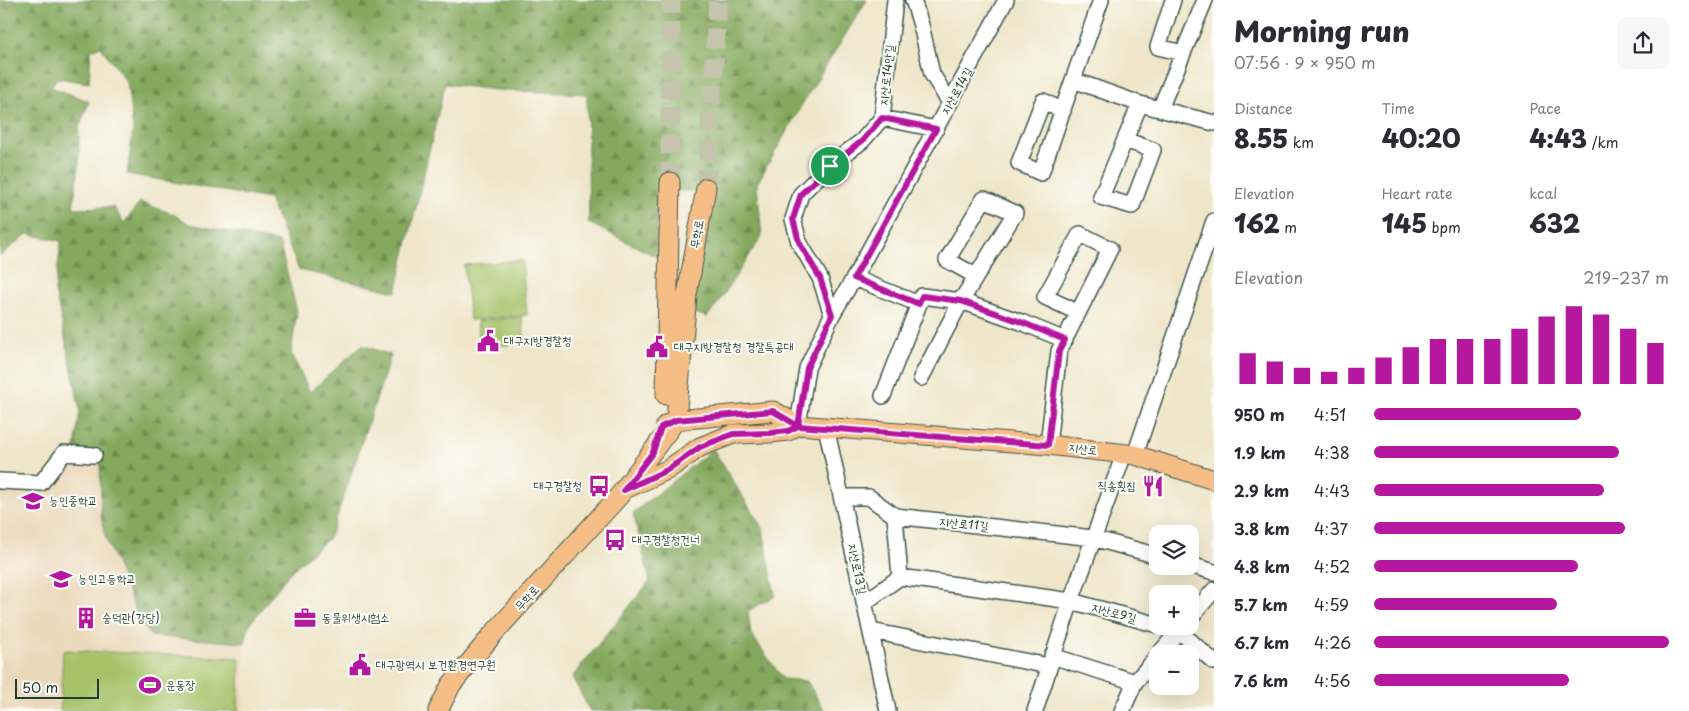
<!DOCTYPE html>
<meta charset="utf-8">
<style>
:root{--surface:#fff;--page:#f7f7f7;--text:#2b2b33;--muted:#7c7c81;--accent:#b5179e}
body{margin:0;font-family:"Playpen Sans","Poor Story",sans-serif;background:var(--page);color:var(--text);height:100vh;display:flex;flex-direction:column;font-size:19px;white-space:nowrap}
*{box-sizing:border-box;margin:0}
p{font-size:16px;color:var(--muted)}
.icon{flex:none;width:28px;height:28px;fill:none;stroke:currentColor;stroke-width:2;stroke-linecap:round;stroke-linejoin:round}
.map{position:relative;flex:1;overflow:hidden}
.drawer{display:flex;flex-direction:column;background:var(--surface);width:475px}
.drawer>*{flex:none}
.tools{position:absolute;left:1149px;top:525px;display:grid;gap:10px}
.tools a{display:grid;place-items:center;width:50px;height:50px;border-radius:10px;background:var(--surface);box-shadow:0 5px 20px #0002;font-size:25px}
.scale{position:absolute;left:15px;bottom:12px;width:84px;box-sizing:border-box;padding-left:5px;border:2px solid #1f3d34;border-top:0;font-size:14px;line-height:18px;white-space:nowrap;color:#1f3d34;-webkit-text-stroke:4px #fdfcf7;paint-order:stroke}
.pin{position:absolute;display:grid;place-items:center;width:42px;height:42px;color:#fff;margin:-21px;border:2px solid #fff;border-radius:50%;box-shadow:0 1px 5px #0007}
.round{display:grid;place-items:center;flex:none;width:52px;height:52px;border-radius:10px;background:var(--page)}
.head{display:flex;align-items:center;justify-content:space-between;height:85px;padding:0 20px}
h1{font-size:28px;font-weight:800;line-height:38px}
.figures{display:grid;grid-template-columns:repeat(3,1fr);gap:8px;height:85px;padding:5px 20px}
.figures div{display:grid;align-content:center}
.figures b{font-size:25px;font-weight:800}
.figures small{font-size:14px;font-weight:400}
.figures p{font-size:14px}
.chart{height:140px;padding:10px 20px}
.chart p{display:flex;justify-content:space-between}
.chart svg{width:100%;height:90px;margin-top:5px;stroke:var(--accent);stroke-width:6}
ul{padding:0 20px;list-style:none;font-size:16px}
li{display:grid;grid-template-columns:80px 60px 1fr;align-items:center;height:38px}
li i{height:12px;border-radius:6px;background:var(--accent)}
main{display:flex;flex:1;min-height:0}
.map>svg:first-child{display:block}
.built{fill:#ead8ba}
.forest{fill:url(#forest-firs);stroke:#527248}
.pitch{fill:#a6c269;stroke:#62804e}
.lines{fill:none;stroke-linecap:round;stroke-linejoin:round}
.major-tunnel{stroke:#c5c4ac;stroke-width:19;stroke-dasharray:19 9;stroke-linecap:butt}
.minor-casing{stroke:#3e564a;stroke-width:18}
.major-casing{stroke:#3e564a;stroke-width:21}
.minor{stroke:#fff;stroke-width:15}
.major{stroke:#f6be87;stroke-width:19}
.route-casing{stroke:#fff;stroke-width:10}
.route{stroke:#b5179e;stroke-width:6}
.labels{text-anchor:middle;stroke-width:4;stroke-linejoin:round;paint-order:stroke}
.street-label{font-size:12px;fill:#1f3d34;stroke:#fdfcf7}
.poi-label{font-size:12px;fill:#1f3d34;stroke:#fdfcf7;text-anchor:start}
</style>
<main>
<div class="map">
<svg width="1214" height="711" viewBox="0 0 1214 711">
<defs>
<pattern id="forest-firs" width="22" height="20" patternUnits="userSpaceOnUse" patternTransform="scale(1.25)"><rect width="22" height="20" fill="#84a85d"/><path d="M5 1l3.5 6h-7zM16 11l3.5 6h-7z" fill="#6b8a4e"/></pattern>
</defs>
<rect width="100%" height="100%" fill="#fdfcf7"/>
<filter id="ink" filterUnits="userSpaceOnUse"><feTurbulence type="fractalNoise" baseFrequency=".02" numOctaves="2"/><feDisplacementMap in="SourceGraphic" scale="10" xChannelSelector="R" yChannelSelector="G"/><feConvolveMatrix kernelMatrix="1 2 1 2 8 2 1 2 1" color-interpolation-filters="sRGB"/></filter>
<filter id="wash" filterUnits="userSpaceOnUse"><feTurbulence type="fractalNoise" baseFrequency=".0096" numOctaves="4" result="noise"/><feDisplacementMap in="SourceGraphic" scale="20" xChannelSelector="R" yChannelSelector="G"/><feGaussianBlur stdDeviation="1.12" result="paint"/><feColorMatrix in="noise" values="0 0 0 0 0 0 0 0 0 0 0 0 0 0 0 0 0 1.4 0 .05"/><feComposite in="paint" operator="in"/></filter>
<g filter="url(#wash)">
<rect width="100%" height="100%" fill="#efe6ca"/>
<!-- built -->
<path class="built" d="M70,456L100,458L101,516L151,636L245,643L243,711H0V485L40,487Z"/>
<!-- forest -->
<path class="forest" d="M0,0H867L804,101L757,184L762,236L719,302L707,317L692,312L695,280L715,193L657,189V257L589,223L587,94L496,90L445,84L396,292L299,270L269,199L127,174L133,130L127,82L100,46L91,51L89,83L57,78L51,87L89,101L79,128V164L73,208L114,207L124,223L140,202L173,214L190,224L279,242L297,311L291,353L310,392L362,345L391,355L330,537L291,571L249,625L245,643L151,636L140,621L105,536L101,516L100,458L74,455L80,410L55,290L61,241L27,234L0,256Z
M713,449L763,529L775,596L748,611L751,634L783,679L807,681L825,711H590L572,677L650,581L633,513Z"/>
<!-- pitch -->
<path class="pitch" d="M522,260L527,315L470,320L464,265Z
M522,317L525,343L480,348L477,321Z
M63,650L240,658L238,711H60Z"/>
</g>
<g filter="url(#ink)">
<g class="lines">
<!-- major-tunnel -->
<path class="major-tunnel" d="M670,182L671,0
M706,188L718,0"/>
<!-- minor casing -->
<g class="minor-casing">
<path id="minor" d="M913,0L921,25L932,74L950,103
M1173,0L1158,47L1183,53
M1073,80L1101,0
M1160,109L1205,0
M1063,111L1043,101L1019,163L1041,173L1073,80L1140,104
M882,118L936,129
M1125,140L1153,150L1132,206L1101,197L1140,104L1214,123
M854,278L919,304
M832,315L820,278L799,242L793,219L801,194L830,165L862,141L882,118L895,0
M921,378L961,301L1021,322L1065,340
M883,396L922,296L961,301L1015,213L984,199L947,260L976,276
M798,425L807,368L832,315L854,278L1006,0
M826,427L888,711
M1048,445L1059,351L1110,249L1080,234L1045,297L1077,312
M1135,455L1214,221
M0,481L41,483L64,453L94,455
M841,497H869L895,516L1093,538L1158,556
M895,516L900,577
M1190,565L1214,572
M864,603L900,577L1071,601L1158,625
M1190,618L1214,590
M1162,626L1179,631L1214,662
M871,631L1049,666
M1159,654L1183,626
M1052,656L1135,682
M1035,711L1071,601L1124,454
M1122,711L1135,682L1158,656"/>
</g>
<!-- major casing -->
<g class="major-casing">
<path id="major" d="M666,395L670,182
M666,425L676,420L773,411L798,425L1048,445L1135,455L1214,480
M625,489L667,470L700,447L733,434L770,433L788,431L798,425
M438,711L451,685L494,633L619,496L676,420L687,295L706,188"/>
</g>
<!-- minor -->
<use href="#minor" class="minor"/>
<!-- major -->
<use href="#major" class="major"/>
</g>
</g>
<g class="lines" filter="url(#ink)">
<!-- route casing -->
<g class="route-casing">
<path id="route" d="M830,166L801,194L793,219L799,242L820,278L832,315L807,368L798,426L773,411L676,420L661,427L653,452L624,490L667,470L700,447L733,434L770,433L788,431L798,426L1048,445L1059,351L1065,340L1021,322L961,301L922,296L919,304L854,278L936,129L882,118L862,141L830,166"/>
</g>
<!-- route -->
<use href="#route" class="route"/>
</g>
<!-- icons -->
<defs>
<g id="civic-bare" transform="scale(1.725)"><path d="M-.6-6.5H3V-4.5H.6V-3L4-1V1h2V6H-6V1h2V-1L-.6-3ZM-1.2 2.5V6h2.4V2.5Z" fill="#b5179e" stroke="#fdfcf7" stroke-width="2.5" paint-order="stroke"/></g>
<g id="bus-bare" transform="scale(1.725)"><path d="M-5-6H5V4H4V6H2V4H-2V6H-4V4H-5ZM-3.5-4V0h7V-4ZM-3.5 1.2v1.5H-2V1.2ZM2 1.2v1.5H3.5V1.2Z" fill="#b5179e" stroke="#fdfcf7" stroke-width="2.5" paint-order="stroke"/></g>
<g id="restaurant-bare" transform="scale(1.725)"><path d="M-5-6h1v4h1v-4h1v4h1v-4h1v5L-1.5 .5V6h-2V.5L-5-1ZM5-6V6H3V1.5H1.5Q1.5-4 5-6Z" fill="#b5179e" stroke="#fdfcf7" stroke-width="2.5" paint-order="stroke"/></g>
<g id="school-bare" transform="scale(1.725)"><path d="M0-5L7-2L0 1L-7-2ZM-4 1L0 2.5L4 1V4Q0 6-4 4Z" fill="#b5179e" stroke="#fdfcf7" stroke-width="2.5" paint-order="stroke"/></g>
<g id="building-bare" transform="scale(1.725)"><path d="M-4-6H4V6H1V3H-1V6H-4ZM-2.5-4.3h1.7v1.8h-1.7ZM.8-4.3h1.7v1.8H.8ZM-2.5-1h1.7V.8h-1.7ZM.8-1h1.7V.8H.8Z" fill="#b5179e" stroke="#fdfcf7" stroke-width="2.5" paint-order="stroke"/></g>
<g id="office-bare" transform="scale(1.725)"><path d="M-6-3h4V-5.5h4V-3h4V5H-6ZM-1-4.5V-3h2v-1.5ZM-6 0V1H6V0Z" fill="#b5179e" stroke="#fdfcf7" stroke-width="2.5" paint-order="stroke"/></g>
<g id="stadium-bare" transform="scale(1.725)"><path d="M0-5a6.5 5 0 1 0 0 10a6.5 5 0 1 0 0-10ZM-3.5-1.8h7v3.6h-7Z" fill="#b5179e" stroke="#fdfcf7" stroke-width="2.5" paint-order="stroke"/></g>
</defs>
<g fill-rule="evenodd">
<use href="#civic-bare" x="488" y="341"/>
<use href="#civic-bare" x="657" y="347"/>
<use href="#bus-bare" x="599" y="486"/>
<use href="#restaurant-bare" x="1153" y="486"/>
<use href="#school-bare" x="33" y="501"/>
<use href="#bus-bare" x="615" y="540"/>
<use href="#school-bare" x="61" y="579"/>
<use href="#building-bare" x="86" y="618"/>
<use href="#office-bare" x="305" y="618"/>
<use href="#civic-bare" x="360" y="665"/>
<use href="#stadium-bare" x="150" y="685"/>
</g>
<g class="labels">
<!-- street labels -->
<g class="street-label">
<text transform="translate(887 75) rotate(-84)" y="4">지산로14안길</text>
<text transform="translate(957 91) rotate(-61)" y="4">지산로14길</text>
<text transform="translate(697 234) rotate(-80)" y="4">무학로</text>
<text transform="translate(1083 449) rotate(7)" y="4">지산로</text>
<text transform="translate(964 524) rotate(6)" y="4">지산로11길</text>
<text transform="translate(857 569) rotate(78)" y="4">지산로13길</text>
<text transform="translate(527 598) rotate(-48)" y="4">무학로</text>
<text transform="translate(1114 613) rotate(15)" y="4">지산로9길</text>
</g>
<!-- poi labels -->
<g class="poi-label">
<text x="504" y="345">대구지방경찰청</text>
<text x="674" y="351">대구지방경찰청 경찰특공대</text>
<text x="582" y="490" text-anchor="end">대구경찰청</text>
<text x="1136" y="490" text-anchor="end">직송횟집</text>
<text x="49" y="505">능인중학교</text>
<text x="632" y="544">대구경찰청건너</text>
<text x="78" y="583">능인고등학교</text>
<text x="102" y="622">숭덕관(강당)</text>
<text x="322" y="622">동물위생시험소</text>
<text x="376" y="669">대구광역시 보건환경연구원</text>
<text x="166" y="689">운동장</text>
</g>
</g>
</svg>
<div class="tools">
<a><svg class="icon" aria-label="layers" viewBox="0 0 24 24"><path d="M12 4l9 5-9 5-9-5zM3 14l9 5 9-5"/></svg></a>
<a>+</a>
<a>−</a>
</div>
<div class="scale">50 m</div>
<div class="pin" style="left:830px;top:166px;background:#1e9e55"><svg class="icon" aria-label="arrive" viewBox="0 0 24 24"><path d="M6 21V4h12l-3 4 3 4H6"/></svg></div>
</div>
<section class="drawer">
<div class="head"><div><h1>Morning run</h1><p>07:56 · 9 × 950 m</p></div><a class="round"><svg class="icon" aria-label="share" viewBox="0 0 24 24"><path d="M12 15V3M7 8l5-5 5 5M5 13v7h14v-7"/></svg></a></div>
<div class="figures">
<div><p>Distance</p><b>8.55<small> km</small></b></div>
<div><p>Time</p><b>40:20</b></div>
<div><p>Pace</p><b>4:43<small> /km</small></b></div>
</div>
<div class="figures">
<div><p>Elevation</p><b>162<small> m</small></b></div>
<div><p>Heart rate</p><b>145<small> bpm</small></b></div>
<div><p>kcal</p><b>632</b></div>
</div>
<div class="chart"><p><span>Elevation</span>219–237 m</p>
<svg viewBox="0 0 160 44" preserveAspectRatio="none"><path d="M5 44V29M15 44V33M25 44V36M35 44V38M45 44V36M55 44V31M65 44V26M75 44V22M85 44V22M95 44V22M105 44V17M115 44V11M125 44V6M135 44V10M145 44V17M155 44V24"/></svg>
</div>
<ul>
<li><b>950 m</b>4:51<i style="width:70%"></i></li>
<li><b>1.9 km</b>4:38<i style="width:83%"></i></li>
<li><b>2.9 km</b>4:43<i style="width:78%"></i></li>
<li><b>3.8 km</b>4:37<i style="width:85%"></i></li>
<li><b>4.8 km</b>4:52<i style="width:69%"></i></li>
<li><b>5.7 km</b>4:59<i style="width:62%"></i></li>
<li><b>6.7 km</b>4:26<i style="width:100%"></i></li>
<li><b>7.6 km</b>4:56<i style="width:66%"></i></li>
</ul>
</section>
</main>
